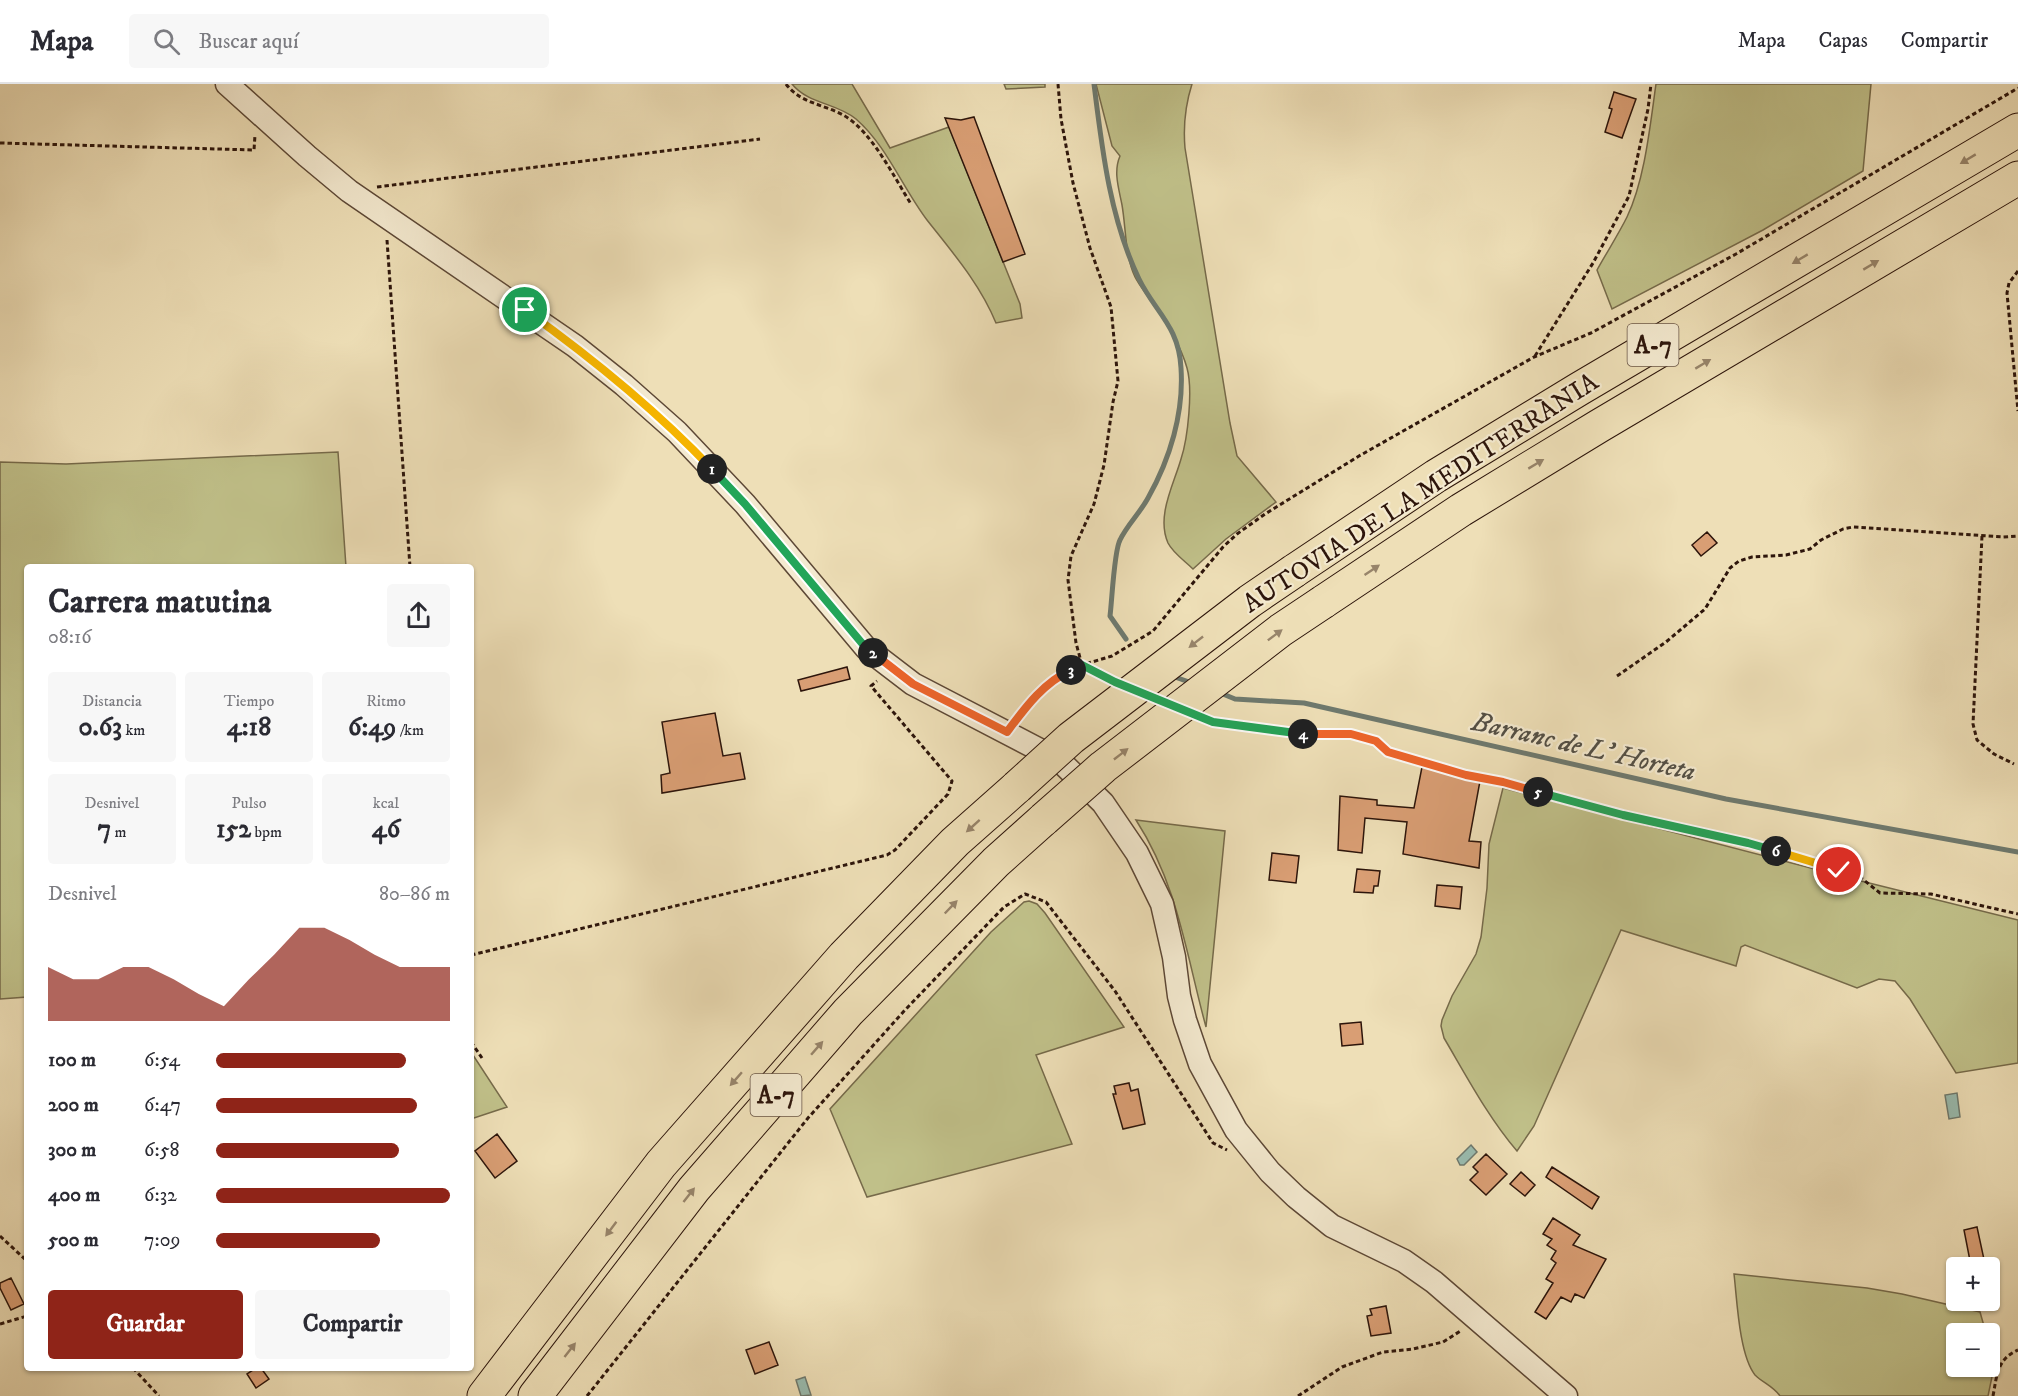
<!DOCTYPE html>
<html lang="es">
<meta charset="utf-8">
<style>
:root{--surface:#fff;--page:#f7f7f7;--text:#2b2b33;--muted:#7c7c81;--line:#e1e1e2;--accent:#8f2418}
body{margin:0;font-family:"IM FELL DW Pica",serif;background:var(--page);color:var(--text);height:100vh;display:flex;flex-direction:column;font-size:22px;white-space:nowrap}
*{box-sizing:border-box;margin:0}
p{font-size:20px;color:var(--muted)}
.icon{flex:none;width:33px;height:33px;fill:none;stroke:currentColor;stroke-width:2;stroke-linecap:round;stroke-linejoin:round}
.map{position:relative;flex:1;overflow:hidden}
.drawer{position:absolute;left:24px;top:480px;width:450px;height:807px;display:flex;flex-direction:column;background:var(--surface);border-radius:6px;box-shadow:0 2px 4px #0004}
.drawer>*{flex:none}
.fabs{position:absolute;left:1946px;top:1173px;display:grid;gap:12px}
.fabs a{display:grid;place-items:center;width:54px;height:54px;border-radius:6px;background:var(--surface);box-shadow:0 2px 4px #0004;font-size:30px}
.pin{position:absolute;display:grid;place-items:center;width:51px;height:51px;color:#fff;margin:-26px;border:3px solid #fff;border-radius:50%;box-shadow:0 2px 6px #0007}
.km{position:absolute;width:30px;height:30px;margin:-15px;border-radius:50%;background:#222;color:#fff;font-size:16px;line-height:30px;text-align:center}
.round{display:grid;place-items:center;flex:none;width:63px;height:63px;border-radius:6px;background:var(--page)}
.summary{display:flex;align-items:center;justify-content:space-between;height:102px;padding:0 24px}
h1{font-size:33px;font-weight:700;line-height:45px}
.stats{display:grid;grid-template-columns:repeat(3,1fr);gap:9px;height:102px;padding:6px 24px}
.stats div{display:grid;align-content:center;border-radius:6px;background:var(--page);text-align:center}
.stats b{font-size:26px;font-weight:700}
.stats small{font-size:16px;font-weight:400}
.stats p{font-size:16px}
.chart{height:168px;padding:12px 24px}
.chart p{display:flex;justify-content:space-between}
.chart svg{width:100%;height:108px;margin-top:6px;fill:var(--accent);opacity:.7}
.action{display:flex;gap:12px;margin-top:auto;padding:12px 24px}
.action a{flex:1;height:69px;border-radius:6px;background:var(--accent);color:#fff;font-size:24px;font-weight:700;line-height:69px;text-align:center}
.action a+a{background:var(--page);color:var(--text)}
ul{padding:0 24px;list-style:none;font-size:20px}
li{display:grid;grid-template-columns:96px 72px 1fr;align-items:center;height:45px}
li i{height:15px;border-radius:8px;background:var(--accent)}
header{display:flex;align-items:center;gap:36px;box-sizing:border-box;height:84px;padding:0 30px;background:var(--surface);border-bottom:2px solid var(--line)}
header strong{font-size:28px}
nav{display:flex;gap:33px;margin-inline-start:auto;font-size:21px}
.search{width:420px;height:54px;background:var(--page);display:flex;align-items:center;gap:15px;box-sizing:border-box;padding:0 21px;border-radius:6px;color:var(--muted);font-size:22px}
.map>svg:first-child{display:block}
.green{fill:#c0c089;stroke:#766a4a;stroke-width:1.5}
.water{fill:#99bcb0;stroke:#6e796e;stroke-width:1.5}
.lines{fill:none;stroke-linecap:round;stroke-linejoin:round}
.stream{stroke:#6e796e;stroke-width:5}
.building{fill:#d99e74;stroke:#2d150b;stroke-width:1.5}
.minor-casing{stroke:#5d4836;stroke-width:25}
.highway-casing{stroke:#2d150b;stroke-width:35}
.path{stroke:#2d150b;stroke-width:3;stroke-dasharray:4.5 3;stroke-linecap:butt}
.minor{stroke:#f4ead0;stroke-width:22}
.highway{stroke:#eedfb7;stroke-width:33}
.highway-bridge-casing{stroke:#2d150b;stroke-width:35;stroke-linecap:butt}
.highway-bridge{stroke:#eedfb7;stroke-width:33}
.oneway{fill:#97846a}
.split-1-casing{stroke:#fff;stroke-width:12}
.split-2-casing{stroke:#fff;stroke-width:12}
.split-3-casing{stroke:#fff;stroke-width:12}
.split-4-casing{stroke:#fff;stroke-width:12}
.split-5-casing{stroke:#fff;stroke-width:12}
.split-6-casing{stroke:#fff;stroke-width:12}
.split-7-casing{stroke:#fff;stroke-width:12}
.split-1{stroke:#f5b400;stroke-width:8}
.split-2{stroke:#22a559;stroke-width:8}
.split-3{stroke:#f0652b;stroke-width:8}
.split-4{stroke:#22a559;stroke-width:8}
.split-5{stroke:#f0652b;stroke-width:8}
.split-6{stroke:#22a559;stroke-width:8}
.split-7{stroke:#f5b400;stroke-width:8}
.labels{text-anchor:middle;stroke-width:4.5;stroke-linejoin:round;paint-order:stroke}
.shield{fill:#f4ead0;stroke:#695546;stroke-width:1.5}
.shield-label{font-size:24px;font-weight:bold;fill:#2d150b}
.street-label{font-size:26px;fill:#2d150b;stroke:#f4ead0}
.water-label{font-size:27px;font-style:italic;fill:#534f45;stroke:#f4ead0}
</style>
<header>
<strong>Mapa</strong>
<div class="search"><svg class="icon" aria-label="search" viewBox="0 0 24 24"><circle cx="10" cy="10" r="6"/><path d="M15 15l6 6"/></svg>Buscar aquí</div>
<nav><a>Mapa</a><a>Capas</a><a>Compartir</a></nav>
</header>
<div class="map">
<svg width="2018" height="1312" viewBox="0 0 2018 1312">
<rect width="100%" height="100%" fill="#eedfb7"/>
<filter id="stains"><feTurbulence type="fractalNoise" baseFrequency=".00333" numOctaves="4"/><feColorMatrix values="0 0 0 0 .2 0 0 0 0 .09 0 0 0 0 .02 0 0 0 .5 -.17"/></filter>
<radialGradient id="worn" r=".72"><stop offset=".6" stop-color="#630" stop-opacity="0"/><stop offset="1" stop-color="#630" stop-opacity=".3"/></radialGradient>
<!-- green -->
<path class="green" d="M792,0H852L890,64L949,43L1020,220L1022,234L996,239C980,200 953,169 927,136C902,103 887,62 856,35C837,19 808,20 792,0Z
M1004,0H1045V3L1006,5Z
M1096,0H1192C1185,22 1183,41 1185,64L1230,339L1237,372L1276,418L1226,455L1193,485C1185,477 1173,469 1168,459C1156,432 1174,400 1181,375C1188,354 1193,305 1187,284C1181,262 1166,238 1153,220C1147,210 1140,203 1135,193C1125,172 1126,144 1122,121C1119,105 1113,88 1120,72L1112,62Z
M1656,0H1871L1863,87L1763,146L1612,225L1597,186C1607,168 1618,151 1627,133C1645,95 1650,42 1656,0Z
M338,368L346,483H27V913L0,915V378L66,380Z
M1503,704L1849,794L2018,836V979L1956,989L1910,915L1895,897L1879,895L1857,904L1745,861L1741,863L1736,882L1621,846L1534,1042L1517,1067C1488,1033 1467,993 1444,954L1441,942L1442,936L1452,912L1476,870L1481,853L1487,804L1489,760Z
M1136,736L1225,747L1206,943C1186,870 1178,801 1136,736Z
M1029,817L1037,820L1045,829L1124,943L1036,971L1072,1060L867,1113L830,1025L991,848L1024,818Z
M471,968L507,1023L471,1035Z
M1734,1190L1867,1204L1902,1210L1980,1228L1986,1249L1956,1250V1282H1989V1262L1994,1283L1988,1312H1780C1773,1302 1763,1299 1755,1291C1739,1271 1737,1215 1734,1190Z"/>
<!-- water -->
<path class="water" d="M1957,1009L1960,1033L1949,1035L1945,1011Z
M1471,1061L1477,1068L1464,1081H1460L1457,1075Z
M805,1293L811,1311L801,1312L796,1296Z"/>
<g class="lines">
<!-- stream -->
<path class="stream" d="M1094,0C1102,65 1110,135 1139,195C1155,228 1179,242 1181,284C1184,329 1170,375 1148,414C1140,429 1127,441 1120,456C1114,467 1112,517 1110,532L1126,555
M1172,592L1192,599
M1218,608L1235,615L1304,619L1726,715L2018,768"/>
</g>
<!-- building -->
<path class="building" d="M1614,8L1636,15L1622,54L1605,48L1612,25L1609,24Z
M974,33L1025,170L1003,178L945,34L961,36Z
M1707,448L1717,459L1701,472L1692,461Z
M847,583L850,595L801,607L798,596Z
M715,629L723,672L740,669L745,695L662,709L661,691L670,689L662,638Z
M1422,683L1480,697L1469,757L1481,758L1479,784L1403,770L1407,738L1365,734L1362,769L1338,766L1340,712L1377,716V721L1414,724Z
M1272,769L1299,772L1296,799L1269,796Z
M1357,785L1380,787L1378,802H1374L1373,809L1354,808Z
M1437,801L1462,803L1460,825L1435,822Z
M1361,938L1363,960L1342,962L1340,940Z
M1129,999L1131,1007L1138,1005L1145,1040L1123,1045L1113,1010H1116L1114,1002Z
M497,1050L517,1077L495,1094L475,1067Z
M1486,1070L1507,1090L1486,1111L1470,1096L1478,1088L1473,1083Z
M1552,1083L1599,1113L1592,1125L1546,1093Z
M1521,1088L1535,1101L1525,1112L1510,1100Z
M1553,1134L1580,1151L1573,1161L1606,1175L1584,1214L1575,1210L1571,1218L1561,1213L1546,1235L1535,1228L1553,1199L1546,1195L1556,1179L1551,1175L1556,1167L1547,1161L1552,1155L1543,1150Z
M1977,1143L1985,1180L1971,1182L1964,1146Z
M11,1194L24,1220L11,1226L0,1204V1199Z
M1386,1222L1391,1249L1371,1252L1367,1232L1372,1231L1370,1225Z
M769,1258L778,1281L755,1290L746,1266Z
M256,1284H261L269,1295L256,1304L247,1290Z"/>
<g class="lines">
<!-- minor casing -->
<g class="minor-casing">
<path id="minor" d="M227,0L307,72L349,107L575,262L624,301L677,348L745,420L866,564L913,600L1059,676L1103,719L1137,769L1162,820L1174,873L1179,912L1185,936L1200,980L1236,1046L1270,1088L1296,1113L1332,1142L1404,1177L1434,1198L1566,1312"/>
</g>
<!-- highway casing -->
<g class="highway-casing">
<path id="highway" d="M1294,487L1436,392L1579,305L2018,46
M1323,518L1461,426L1599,342L2018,94
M484,1312L661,1080L844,872L955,758L1017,703
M535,1312L694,1105L848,928L996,778L1044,735"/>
</g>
<!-- path -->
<path class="path" d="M786,0C800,19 823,20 843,31C871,46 894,93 911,120
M1058,0L1061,35L1073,99L1090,164L1111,223L1118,297L1113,318L1104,381L1094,420L1071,472L1068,496L1076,559L1082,581L1109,595
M0,59L254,66L255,51
M377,103L760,55
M387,156L410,483
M2018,187L2009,199L2007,209L2018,327
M1535,272L1593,179L1629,112L1648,25L1651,0
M1982,452L1973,640L1977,656L1994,670L2014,680
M1617,592L1666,558L1705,525L1730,484L1739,477L1752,473L1786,471L1810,465L1821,456L1843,445L1853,443L2003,453L2018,452
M1017,634L1031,617L1057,593L1082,581L1112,572L1153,547L1223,463L1237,450L1265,430L1359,372L1534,273L1591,249L1736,170L2018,4
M1207,635L1268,647L1309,651L1351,650L1375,657L1388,668L1466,691L1503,698L1623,731L1748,759L1839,786L1860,793L1880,809L1931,810L2018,830
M471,871L887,771L895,766L948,710L952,697L871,602L877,597
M471,958L482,974
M0,1152L27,1177
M0,1240L27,1232
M133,1284L159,1312
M587,1312L808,1034L905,926L1004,823L1025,810L1046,818L1115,907L1213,1059L1227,1066
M1298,1312L1342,1283L1383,1268L1413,1265L1443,1258L1462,1246
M1993,1312C1997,1291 1997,1275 2018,1266"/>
<!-- minor -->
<use href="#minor" class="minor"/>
<!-- highway -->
<use href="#highway" class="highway"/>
<!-- highway-bridge casing -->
<g class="highway-bridge-casing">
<path id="highway-bridge" d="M1017,703L1071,654L1250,517L1294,487
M1044,735L1103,683L1281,546L1323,518"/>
</g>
<!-- highway-bridge -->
<use href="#highway-bridge" class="highway-bridge"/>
</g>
<!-- one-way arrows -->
<defs><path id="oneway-solid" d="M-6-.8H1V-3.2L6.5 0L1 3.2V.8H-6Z" transform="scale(1.5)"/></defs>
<g class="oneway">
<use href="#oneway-solid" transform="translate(1968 75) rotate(149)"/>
<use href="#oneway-solid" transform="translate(1800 175) rotate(149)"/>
<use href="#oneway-solid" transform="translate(1871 181) rotate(-31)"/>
<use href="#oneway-solid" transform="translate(1703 280) rotate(-31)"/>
<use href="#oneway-solid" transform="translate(1536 380) rotate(-31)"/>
<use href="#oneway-solid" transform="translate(1372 486) rotate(-34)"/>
<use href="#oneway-solid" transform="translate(1275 551) rotate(-37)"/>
<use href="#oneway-solid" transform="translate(1196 558) rotate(142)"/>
<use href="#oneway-solid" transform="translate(1121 670) rotate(-38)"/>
<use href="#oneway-solid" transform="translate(973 742) rotate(138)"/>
<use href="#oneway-solid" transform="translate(951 823) rotate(-46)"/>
<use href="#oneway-solid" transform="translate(817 964) rotate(-49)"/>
<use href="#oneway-solid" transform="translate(736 995) rotate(131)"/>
<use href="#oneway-solid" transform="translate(689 1111) rotate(-52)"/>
<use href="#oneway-solid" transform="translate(611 1145) rotate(127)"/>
<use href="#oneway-solid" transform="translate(570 1266) rotate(-52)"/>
</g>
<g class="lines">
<!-- split-1 casing -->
<g class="split-1-casing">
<path id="split-1" d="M525,226C592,274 655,325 712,385"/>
</g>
<!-- split-2 casing -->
<g class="split-2-casing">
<path id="split-2" d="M712,385L745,420L866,564L873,569"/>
</g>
<!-- split-3 casing -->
<g class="split-3-casing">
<path id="split-3" d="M873,569L913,600L1007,648C1025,624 1043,599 1071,586"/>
</g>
<!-- split-4 casing -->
<g class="split-4-casing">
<path id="split-4" d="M1071,586L1082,581L1115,598L1213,638L1303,650"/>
</g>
<!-- split-5 casing -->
<g class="split-5-casing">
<path id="split-5" d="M1303,650H1351L1376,657L1388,668L1466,691L1503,698L1538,708"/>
</g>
<!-- split-6 casing -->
<g class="split-6-casing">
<path id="split-6" d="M1538,708L1623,731L1748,759L1776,767"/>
</g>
<!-- split-7 casing -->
<g class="split-7-casing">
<path id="split-7" d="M1776,767L1839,786"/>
</g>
<!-- split-1 -->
<use href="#split-1" class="split-1"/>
<!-- split-2 -->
<use href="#split-2" class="split-2"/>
<!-- split-3 -->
<use href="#split-3" class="split-3"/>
<!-- split-4 -->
<use href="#split-4" class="split-4"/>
<!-- split-5 -->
<use href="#split-5" class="split-5"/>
<!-- split-6 -->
<use href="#split-6" class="split-6"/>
<!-- split-7 -->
<use href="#split-7" class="split-7"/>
</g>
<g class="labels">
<!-- shield labels -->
<g class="shield">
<rect x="1627.5" y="240" width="51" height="42" rx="4.5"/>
<rect x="750.5" y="990" width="51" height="42" rx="4.5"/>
</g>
<g class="shield-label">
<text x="1653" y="269">A-7</text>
<text x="776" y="1019">A-7</text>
</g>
<!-- street labels -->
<g class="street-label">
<text transform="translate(1420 408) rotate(-33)" y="9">AUTOVIA DE LA MEDITERRÀNIA</text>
</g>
<!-- water labels -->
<g class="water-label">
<text transform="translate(1584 662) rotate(13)" y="9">Barranc de L' Horteta</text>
</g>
</g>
<rect width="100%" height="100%" filter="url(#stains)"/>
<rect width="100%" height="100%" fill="url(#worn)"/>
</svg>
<div class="fabs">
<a>+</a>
<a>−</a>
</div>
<div class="pin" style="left:525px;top:226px;background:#1e9e55"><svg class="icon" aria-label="arrive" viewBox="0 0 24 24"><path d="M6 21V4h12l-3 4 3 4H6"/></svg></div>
<div class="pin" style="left:1839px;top:786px;background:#d93025"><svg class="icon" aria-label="check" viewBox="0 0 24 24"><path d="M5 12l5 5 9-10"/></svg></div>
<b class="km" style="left:712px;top:385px">1</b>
<b class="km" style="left:873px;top:569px">2</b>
<b class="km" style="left:1071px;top:586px">3</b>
<b class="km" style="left:1303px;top:650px">4</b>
<b class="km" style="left:1538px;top:708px">5</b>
<b class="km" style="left:1776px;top:767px">6</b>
<section class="drawer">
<div class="summary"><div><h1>Carrera matutina</h1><p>08:16</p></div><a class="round"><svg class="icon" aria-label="share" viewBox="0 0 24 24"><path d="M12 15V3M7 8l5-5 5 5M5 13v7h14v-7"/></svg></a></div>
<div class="stats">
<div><p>Distancia</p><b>0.63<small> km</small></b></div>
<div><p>Tiempo</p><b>4:18</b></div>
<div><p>Ritmo</p><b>6:49<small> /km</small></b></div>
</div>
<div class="stats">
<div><p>Desnivel</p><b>7<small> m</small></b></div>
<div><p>Pulso</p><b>152<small> bpm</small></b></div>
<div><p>kcal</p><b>46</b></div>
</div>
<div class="chart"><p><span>Desnivel</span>80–86 m</p>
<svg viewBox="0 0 160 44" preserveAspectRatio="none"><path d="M0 44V22L10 27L20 27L30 22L40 22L50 27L60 33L70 38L80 27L90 17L100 6L110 6L120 11L130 17L140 22L150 22L160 22V44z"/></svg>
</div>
<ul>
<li><b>100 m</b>6:54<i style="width:81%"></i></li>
<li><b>200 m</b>6:47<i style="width:86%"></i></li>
<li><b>300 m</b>6:58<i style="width:78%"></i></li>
<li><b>400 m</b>6:32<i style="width:100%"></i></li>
<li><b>500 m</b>7:09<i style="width:70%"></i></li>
</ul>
<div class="action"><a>Guardar</a><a>Compartir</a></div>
</section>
</div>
